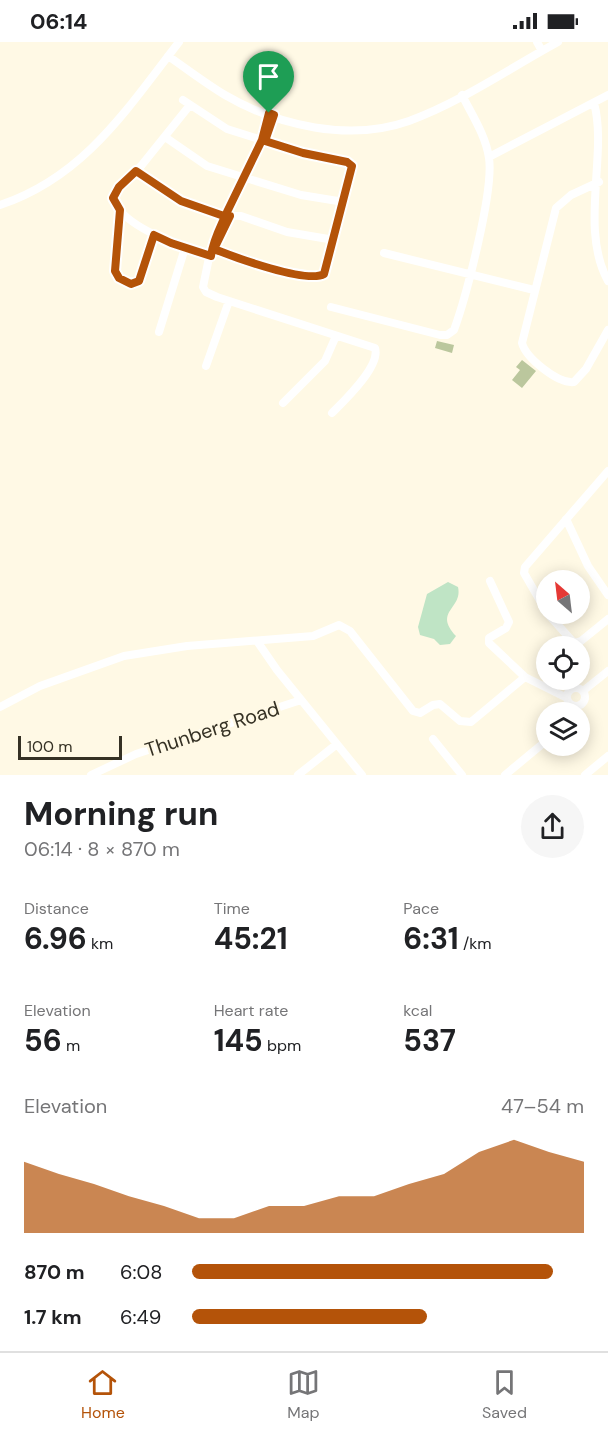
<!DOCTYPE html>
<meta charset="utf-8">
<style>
:root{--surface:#fff;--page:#f6f6f6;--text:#202124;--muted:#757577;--line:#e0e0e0;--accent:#b45309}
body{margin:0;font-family:"DM Sans",sans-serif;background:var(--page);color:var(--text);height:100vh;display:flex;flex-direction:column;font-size:22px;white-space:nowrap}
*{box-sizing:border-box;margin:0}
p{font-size:20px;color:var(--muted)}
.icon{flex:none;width:33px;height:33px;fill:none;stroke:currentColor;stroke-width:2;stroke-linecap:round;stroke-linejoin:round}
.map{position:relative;height:733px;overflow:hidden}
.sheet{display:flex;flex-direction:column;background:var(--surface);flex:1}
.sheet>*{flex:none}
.needle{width:39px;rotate:332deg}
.buttons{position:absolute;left:536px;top:528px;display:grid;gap:12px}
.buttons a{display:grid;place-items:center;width:54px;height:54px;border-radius:50%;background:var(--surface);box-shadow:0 3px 15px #0003;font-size:30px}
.scale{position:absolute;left:18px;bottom:15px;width:104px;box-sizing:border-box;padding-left:6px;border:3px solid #353124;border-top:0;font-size:16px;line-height:21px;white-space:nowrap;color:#353124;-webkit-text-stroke:4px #fff9e5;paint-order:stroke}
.pin{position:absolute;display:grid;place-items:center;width:51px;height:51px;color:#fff;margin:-62px -26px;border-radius:50% 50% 50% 0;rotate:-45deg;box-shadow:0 0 6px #0007}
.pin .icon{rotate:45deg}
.round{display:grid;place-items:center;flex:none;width:63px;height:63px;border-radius:32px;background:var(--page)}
.overview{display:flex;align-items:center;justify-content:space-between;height:102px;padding:0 24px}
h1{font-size:33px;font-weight:700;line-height:45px}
.figures{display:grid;grid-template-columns:repeat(3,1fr);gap:9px;height:102px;padding:6px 24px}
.figures div{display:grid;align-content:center}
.figures b{font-size:30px;font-weight:700}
.figures small{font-size:16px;font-weight:400}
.figures p{font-size:16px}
.chart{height:168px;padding:12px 24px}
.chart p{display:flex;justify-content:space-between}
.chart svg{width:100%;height:108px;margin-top:6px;fill:var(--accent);opacity:.7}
ul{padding:0 24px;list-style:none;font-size:20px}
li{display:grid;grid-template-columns:96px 72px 1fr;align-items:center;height:45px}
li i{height:15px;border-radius:8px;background:var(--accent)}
.status{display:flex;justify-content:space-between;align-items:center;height:42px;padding:0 30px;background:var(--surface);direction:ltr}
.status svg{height:16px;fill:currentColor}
.menu{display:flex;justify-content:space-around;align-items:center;height:84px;border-top:2px solid var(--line);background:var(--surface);font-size:16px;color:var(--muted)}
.menu a{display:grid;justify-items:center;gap:3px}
.menu .current{color:var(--accent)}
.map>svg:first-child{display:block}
.water{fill:#bfe4c5}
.building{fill:#bbc79d}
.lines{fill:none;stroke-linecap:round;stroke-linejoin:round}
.minor{stroke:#fff;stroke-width:8}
.route-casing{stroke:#fff;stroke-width:12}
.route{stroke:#b45309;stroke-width:8}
.labels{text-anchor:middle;stroke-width:5;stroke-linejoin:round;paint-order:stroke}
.street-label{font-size:20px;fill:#353124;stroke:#fff9e5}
</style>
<div class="status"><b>06:14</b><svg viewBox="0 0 49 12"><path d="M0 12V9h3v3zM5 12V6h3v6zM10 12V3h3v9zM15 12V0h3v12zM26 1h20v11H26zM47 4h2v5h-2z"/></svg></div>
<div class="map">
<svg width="608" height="733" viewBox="0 0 608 733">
<rect width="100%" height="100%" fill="#fff9e5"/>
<!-- water -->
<path class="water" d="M448,540L458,545C463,567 433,569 456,594L450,602L440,603L434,597L420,593L418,585L427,552Z"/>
<!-- building -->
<path class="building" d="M437,299L454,303L452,311L435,306Z
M522,318L536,329L522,346L512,338L520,328L516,325Z"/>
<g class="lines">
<!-- minor -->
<path class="minor" d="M537,0L542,9
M168,14C187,27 205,41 225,53C278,84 350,100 409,79C461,60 510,26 558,0
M183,58L227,87L303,111L347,120L352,127L327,227L322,234L277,228L211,206
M594,61C608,111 579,187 608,239
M190,63L141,124L119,145L113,156C121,185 185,206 211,214
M269,71L262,98L211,206L203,245L206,250L217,255L375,306C381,324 344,359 332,371
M165,95L207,124L301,153L344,160
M489,115L608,53
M136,129L190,163L221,173L241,174L287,190L334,198
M599,140L571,153L556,166L522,301C526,316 558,342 574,340L586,327L608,288
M0,163C84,135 127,67 179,0
M120,168L115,229L127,241L135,242L139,239L154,193
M384,211L534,248
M331,265L440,293H447L454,288C466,255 494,149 489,116C486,94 472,73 462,53
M159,290L185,206
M206,324L229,259
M283,361L325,319L336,294
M566,477L588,524L608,553
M490,539L509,580L506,586L489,596V601L525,635L567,656
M546,569L524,531L525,525L608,429
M548,572L574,601L581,599L608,577
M257,599L277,628L362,733
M567 655a9 9 0 1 1 18 0a9 9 0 1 1-18 0Z
M583,649L608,629
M0,665L40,644L124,614L187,604L313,594L339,583L350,589L413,669L420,671L433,663L440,662L460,679L471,680L525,635
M433,697L462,733
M91,733L136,712L301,658
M298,733L337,702
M505,733L546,699
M585,733L608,714"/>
</g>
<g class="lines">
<!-- route casing -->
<g class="route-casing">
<path id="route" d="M269,71L262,98L227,170C221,184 213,198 211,214L171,201L154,193L139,239L131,242L119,236L115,229L120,168L113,156L119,145L136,129L181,159L221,173L230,174L214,207C234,215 307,242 324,232L352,124L347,120L303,111L265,99L274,73L269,71"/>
</g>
<!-- route -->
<use href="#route" class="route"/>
</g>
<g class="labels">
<!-- street labels -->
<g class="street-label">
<text transform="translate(212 687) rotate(-18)" y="7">Thunberg Road</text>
</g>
</g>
</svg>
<div class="buttons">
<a><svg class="needle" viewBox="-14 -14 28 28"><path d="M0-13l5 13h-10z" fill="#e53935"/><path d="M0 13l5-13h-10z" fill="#757577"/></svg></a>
<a><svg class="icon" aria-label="locate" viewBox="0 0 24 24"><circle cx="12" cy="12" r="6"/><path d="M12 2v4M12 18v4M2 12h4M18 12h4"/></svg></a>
<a><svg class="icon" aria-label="layers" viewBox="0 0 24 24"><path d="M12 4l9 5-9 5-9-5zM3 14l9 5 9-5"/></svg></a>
</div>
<div class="scale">100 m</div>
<div class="pin" style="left:269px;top:71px;background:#1e9e55"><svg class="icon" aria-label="arrive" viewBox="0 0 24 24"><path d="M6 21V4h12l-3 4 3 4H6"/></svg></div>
</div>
<section class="sheet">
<div class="overview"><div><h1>Morning run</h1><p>06:14 · 8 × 870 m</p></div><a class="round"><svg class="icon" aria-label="share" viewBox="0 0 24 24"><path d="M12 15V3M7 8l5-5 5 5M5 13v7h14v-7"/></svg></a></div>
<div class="figures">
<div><p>Distance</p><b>6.96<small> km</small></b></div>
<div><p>Time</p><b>45:21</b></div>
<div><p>Pace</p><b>6:31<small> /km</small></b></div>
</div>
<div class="figures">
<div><p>Elevation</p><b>56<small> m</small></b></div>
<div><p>Heart rate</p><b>145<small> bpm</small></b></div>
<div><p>kcal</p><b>537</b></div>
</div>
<div class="chart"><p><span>Elevation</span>47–54 m</p>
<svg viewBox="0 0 160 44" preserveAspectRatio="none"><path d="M0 44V15L10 20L20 24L30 29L40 33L50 38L60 38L70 33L80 33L90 29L100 29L110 24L120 20L130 11L140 6L150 11L160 15V44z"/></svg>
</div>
<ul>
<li><b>870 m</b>6:08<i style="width:92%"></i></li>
<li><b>1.7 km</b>6:49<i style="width:60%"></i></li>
</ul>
</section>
<nav class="menu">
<a class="current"><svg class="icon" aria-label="home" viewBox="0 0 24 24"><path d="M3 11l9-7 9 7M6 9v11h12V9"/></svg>Home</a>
<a><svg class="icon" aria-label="map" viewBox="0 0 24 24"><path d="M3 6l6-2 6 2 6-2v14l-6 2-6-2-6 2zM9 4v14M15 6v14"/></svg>Map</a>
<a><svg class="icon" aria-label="saved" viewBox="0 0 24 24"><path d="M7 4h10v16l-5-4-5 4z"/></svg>Saved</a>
</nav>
